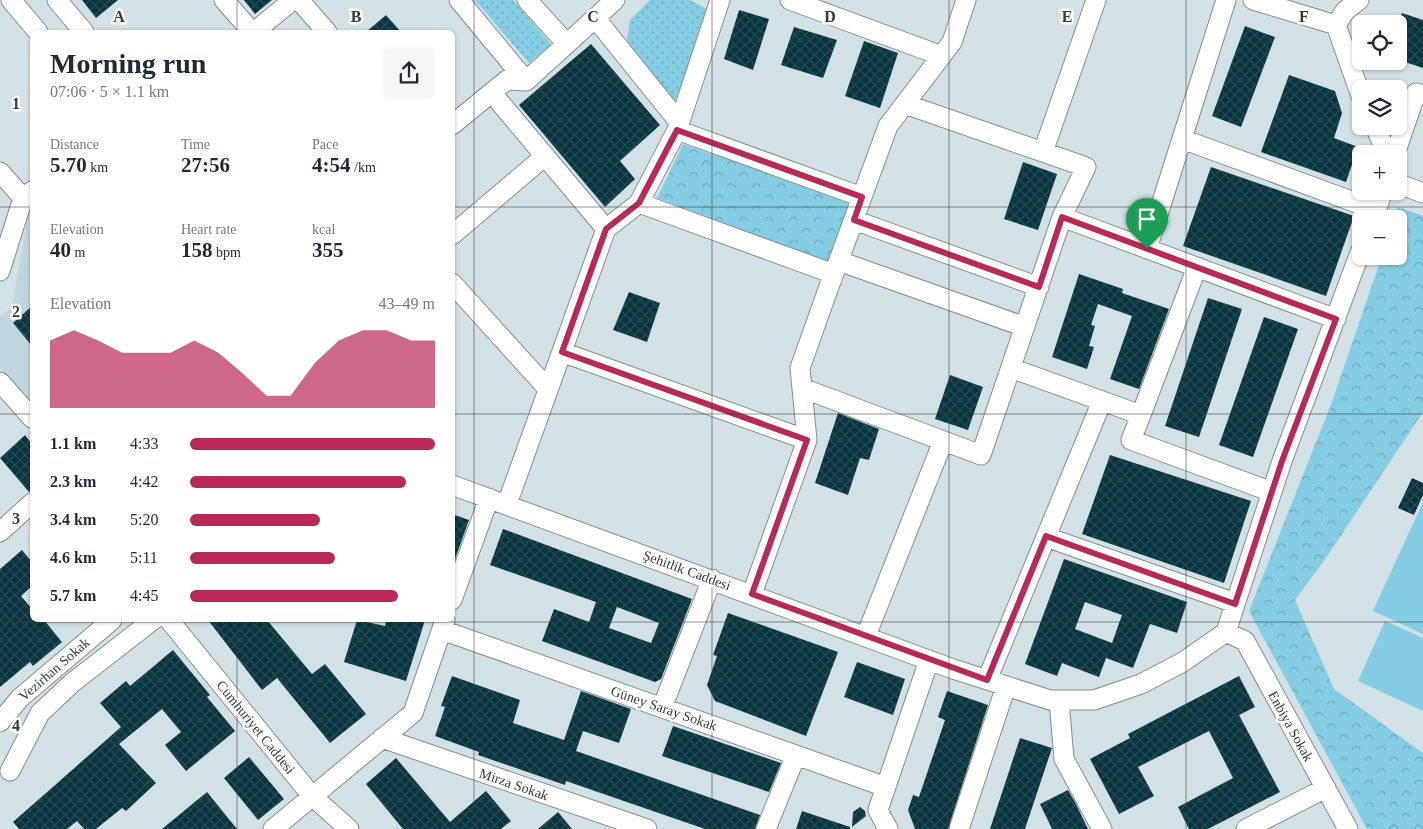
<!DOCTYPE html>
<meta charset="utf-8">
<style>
:root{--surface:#fff;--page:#f6f6f7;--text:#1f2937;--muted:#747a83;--accent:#b82957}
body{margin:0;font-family:"Times New Roman",serif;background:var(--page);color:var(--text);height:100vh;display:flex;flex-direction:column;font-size:19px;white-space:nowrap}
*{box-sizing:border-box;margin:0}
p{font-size:16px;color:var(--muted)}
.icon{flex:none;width:28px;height:28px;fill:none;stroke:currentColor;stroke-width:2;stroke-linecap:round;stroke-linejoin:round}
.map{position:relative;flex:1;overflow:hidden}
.panel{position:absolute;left:30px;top:30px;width:425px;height:592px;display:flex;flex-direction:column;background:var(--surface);border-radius:8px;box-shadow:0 1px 4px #0004}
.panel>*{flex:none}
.tools{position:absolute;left:1352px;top:15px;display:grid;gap:10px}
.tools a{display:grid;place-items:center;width:55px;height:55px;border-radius:8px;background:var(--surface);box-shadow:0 1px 4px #0004;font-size:25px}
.pin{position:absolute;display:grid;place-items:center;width:42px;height:42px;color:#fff;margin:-51px -21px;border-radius:50% 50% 50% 0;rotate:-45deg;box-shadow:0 0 5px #0007}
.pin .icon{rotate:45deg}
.round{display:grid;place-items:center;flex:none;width:52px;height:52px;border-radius:8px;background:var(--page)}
.head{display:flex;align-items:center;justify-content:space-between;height:85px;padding:0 20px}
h1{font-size:28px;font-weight:600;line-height:38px}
.stats{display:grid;grid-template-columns:repeat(3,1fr);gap:8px;height:85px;padding:5px 20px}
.stats div{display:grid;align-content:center}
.stats b{font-size:21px;font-weight:600}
.stats small{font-size:14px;font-weight:400}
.stats p{font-size:14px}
.chart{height:140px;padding:10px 20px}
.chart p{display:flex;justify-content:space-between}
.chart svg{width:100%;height:90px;margin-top:5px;fill:var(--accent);opacity:.7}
ul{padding:0 20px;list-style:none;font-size:16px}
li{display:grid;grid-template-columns:80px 60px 1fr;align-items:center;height:38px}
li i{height:12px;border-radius:6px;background:var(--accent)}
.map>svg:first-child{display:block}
.built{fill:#bed6dc}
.grass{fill:url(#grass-dots)}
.park{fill:url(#park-crowns)}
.pitch{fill:#84cde2}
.building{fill:url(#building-cross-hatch);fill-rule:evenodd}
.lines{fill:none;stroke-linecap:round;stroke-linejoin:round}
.minor-casing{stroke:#818f93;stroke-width:21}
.minor{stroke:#fff;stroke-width:19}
.route-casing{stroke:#fff;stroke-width:10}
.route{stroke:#b82957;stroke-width:6}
.grid{fill:none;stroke:#353b3d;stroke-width:1;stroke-opacity:0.55}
.labels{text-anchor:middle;stroke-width:5;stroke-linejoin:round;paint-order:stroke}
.street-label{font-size:14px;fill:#353b3d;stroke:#fff}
.grid-label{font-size:16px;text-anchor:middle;font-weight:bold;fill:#353b3d;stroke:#fff;stroke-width:5;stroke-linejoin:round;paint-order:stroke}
</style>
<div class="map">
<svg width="1423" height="829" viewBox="0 0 1423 829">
<defs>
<pattern id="grass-dots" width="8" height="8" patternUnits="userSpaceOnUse" patternTransform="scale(1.25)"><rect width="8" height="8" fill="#84cde2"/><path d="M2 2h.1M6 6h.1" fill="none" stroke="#6da8b8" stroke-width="1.8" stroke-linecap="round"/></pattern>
<pattern id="park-crowns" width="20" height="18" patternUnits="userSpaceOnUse" patternTransform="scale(1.25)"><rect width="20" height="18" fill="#84cde2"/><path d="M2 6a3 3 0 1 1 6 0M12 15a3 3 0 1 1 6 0" fill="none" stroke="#6da8b8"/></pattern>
<pattern id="building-cross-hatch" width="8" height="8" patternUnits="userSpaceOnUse" patternTransform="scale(1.25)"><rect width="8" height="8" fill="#083540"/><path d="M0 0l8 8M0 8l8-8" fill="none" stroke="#244a54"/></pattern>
</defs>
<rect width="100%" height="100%" fill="#d2e1e5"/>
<!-- built -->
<path class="built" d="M32,211V405L0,369V317L12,306L28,215Z"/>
<!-- grass -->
<path class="grass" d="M475,0H513L551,44L529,63Z
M650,0H690L707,9L679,92L674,102L626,47L630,20Z"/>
<!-- park -->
<path class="park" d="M683,144L850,202L828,261L657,198Z
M1398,207L1423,216V412L1328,555L1295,600L1334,689L1423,753V829H1367L1249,611L1332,402L1382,256H1399V219H1394Z"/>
<!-- pitch -->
<path class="pitch" d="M1423,502V634L1373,611Z
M1385,621L1423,638V711L1358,681Z"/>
<!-- building -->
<path class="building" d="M82,0H118L96,18Z
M244,0H272L255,14Z
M739,10L769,19L753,70L724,59Z
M1402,13L1423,20V68L1399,60V23Z
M386,15L401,32H366Z
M1245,26L1275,37L1241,127L1212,116Z
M794,27L837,40L823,78L781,65Z
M864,41L898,53L880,108L845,96Z
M591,44L660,125L620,161L635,179L605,207L519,105Z
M1289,75L1335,91L1342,113L1334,138L1358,147L1346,182L1261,152Z
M1023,162L1057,174L1038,230L1004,219Z
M1211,167L1354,216L1326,296L1183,246Z
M1079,274L1123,289L1122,293L1169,309L1139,389L1110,379L1132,316L1098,304L1091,325L1095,326L1089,346L1094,347L1087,369L1052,357Z
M629,292L660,303L647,342L613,330Z
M1208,298L1242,309L1199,437L1165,426Z
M32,306V346L13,323Z
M1264,317L1298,329L1253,457L1219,445Z
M950,375L983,387L968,430L935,419Z
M838,413L879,429L869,460L860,458L848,495L815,483Z
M25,435L32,444V492H29L0,458Z
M1110,455L1251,501L1224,583L1082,534Z
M1412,478L1423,483V495L1414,515L1398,508Z
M452,514L469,520L455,559L452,558Z
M503,529L692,599L661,679L655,682L542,641L554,609L589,622L596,602L490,565ZM617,607L659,623L651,643L609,628Z
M22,550L32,562V586L21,596L32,609V620H44L62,642L33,666L30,662L0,687V569Z
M1064,559L1187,602L1177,633L1150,624L1133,668L1106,658L1099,677L1062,663L1057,676L1025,664ZM1085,602L1122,615L1112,643L1075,629Z
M728,613L838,652L806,736L715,701L707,685L717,656L713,655Z
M208,620H267L312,674L325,664L366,714L330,743L277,678L262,690Z
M357,620L385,626L386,620H425L406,681L344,662Z
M173,650L210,695L207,697L235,731L186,771L165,745L181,732L162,709L119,744L156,783L126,811L122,808L96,829H84L77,821L67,829H19L13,822L121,727L100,703L126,681L130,686Z
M857,662L905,679L893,715L844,697Z
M452,676L520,700L513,723L564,740L581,691L631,709L619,743L583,731L576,751L760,815L755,829H705L566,781L565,785L478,755L479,752L435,736L445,707L441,706Z
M1239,676L1255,707L1239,715L1280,792L1208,829H1189L1178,807L1233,778L1209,731L1138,767L1154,796L1119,814L1090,759L1130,738L1128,734Z
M947,691L988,705L948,829H915L908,810L913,795L919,797L945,720L938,717Z
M673,726L781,763L769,792L662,756Z
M1020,738L1052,748L1025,829H990Z
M249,757L284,799L258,820L224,778Z
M396,758L450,822L486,791L511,821L501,829H403L366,784Z
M1068,790L1076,804L1088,829H1052L1040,804Z
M207,792L237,829H162Z
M860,807L865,811L866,816L852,827L853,812Z
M802,811L850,827V829H796Z
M558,812L572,829H538Z"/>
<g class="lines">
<!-- minor casing -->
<g class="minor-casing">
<path id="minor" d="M11,0L38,32
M57,0L84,32
M224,0L252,32
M299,0L327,32
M459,0L526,81
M527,0L567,44
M790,0L942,56
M1253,0L1336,25
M1359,0L1345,11L1336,25L1361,96
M596,19L679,122
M254,32L293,0
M492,93L606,229
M452,125L507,80L526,81L615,0
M1375,126L1387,154
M677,130L862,197
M1182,139L1376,210
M1043,152L1096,0
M1395,154L1416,93L1423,95
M0,172L23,198
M1399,184L1423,193
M639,203L834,274
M1062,217L1336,319
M1373,219L1383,191
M854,220L1039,287
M452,235L545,156
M1147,249L1226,0
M839,261L1025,327
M0,271L23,198L32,191
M452,283L548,389
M562,352L807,440
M1011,368L1141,415L1131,440L1272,492
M0,382L32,418
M802,388L981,455L1062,217L1086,167L905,104
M1141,415L1197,267
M452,485L953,669L1050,700H1094L1141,684L1183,662L1226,632L1282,461L1361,250
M507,504L606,229L639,203L677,130L720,0
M0,532L32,503
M1046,537L1235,603
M752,594L807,440L800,368L826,295L888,126L952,42L966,0
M452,600L489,498
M169,620L312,796L349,829
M442,630L886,787
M1226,632L1245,641L1348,829
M866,636L943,441
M987,680L1102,401
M1059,700L1064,759L1102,829
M662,708L712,579
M0,722L20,698L112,620
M382,738L647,829
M10,771L40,713L72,683L153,620
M273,829L413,713L445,620
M766,829L796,755
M888,829L878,810L929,660
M959,829L1006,686
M1246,829L1326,788"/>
</g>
<!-- minor -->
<use href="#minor" class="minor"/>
</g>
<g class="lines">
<!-- route casing -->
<g class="route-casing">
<path id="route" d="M677,130L862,197L854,220L1039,287L1062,217L1336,319L1282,461L1235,604L1046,536L987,680L752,594L807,440L562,352L606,229L639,203Z"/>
</g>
<!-- route -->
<use href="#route" class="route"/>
</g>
<!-- grid -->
<path class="grid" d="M237,0V32M474,0V829M712,0V829M949,0V829M1186,0V829M0,207H32M452,207H1423M0,414H32M452,414H1423M237,620V829M0,622H1423"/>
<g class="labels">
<!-- street labels -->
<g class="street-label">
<text transform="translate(687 570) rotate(20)" y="5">Şehitlik Caddesi</text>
<text transform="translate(54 669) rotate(-41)" y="5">Vezirhan Sokak</text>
<text transform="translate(664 708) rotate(19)" y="5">Güney Saray Sokak</text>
<text transform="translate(1291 726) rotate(61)" y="5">Enbiya Sokak</text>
<text transform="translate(256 727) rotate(51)" y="5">Cumhuriyet Caddesi</text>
<text transform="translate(514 784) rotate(19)" y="5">Mirza Sokak</text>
</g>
</g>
<g class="grid-label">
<text x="119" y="22">A</text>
<text x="356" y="22">B</text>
<text x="593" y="22">C</text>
<text x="830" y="22">D</text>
<text x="1067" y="22">E</text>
<text x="1304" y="22">F</text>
<text x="16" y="109">1</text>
<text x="16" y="317">2</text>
<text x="16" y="524">3</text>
<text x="16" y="731">4</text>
</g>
</svg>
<div class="tools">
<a><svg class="icon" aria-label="locate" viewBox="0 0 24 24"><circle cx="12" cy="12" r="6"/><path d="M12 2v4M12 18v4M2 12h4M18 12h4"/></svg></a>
<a><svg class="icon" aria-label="layers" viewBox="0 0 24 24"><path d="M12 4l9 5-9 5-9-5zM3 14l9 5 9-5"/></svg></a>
<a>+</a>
<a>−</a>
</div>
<div class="pin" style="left:1147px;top:249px;background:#1e9e55"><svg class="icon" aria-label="arrive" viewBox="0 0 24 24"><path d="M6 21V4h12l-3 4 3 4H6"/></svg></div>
<section class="panel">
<div class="head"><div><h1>Morning run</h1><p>07:06 · 5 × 1.1 km</p></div><a class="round"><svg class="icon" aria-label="share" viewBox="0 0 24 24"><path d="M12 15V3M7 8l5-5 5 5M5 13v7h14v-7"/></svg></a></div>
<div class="stats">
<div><p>Distance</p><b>5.70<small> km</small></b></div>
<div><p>Time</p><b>27:56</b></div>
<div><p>Pace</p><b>4:54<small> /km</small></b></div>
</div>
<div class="stats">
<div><p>Elevation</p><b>40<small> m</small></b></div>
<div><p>Heart rate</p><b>158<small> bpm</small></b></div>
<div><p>kcal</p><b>355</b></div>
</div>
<div class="chart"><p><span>Elevation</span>43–49 m</p>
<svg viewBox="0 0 160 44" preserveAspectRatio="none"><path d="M0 44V11L10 6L20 11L30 17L40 17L50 17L60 11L70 17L80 27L90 38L100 38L110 22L120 11L130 6L140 6L150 11L160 11V44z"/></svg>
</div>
<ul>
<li><b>1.1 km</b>4:33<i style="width:100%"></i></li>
<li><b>2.3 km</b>4:42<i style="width:88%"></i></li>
<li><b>3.4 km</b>5:20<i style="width:53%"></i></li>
<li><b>4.6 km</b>5:11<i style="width:59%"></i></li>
<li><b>5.7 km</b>4:45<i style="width:85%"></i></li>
</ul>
</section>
</div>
